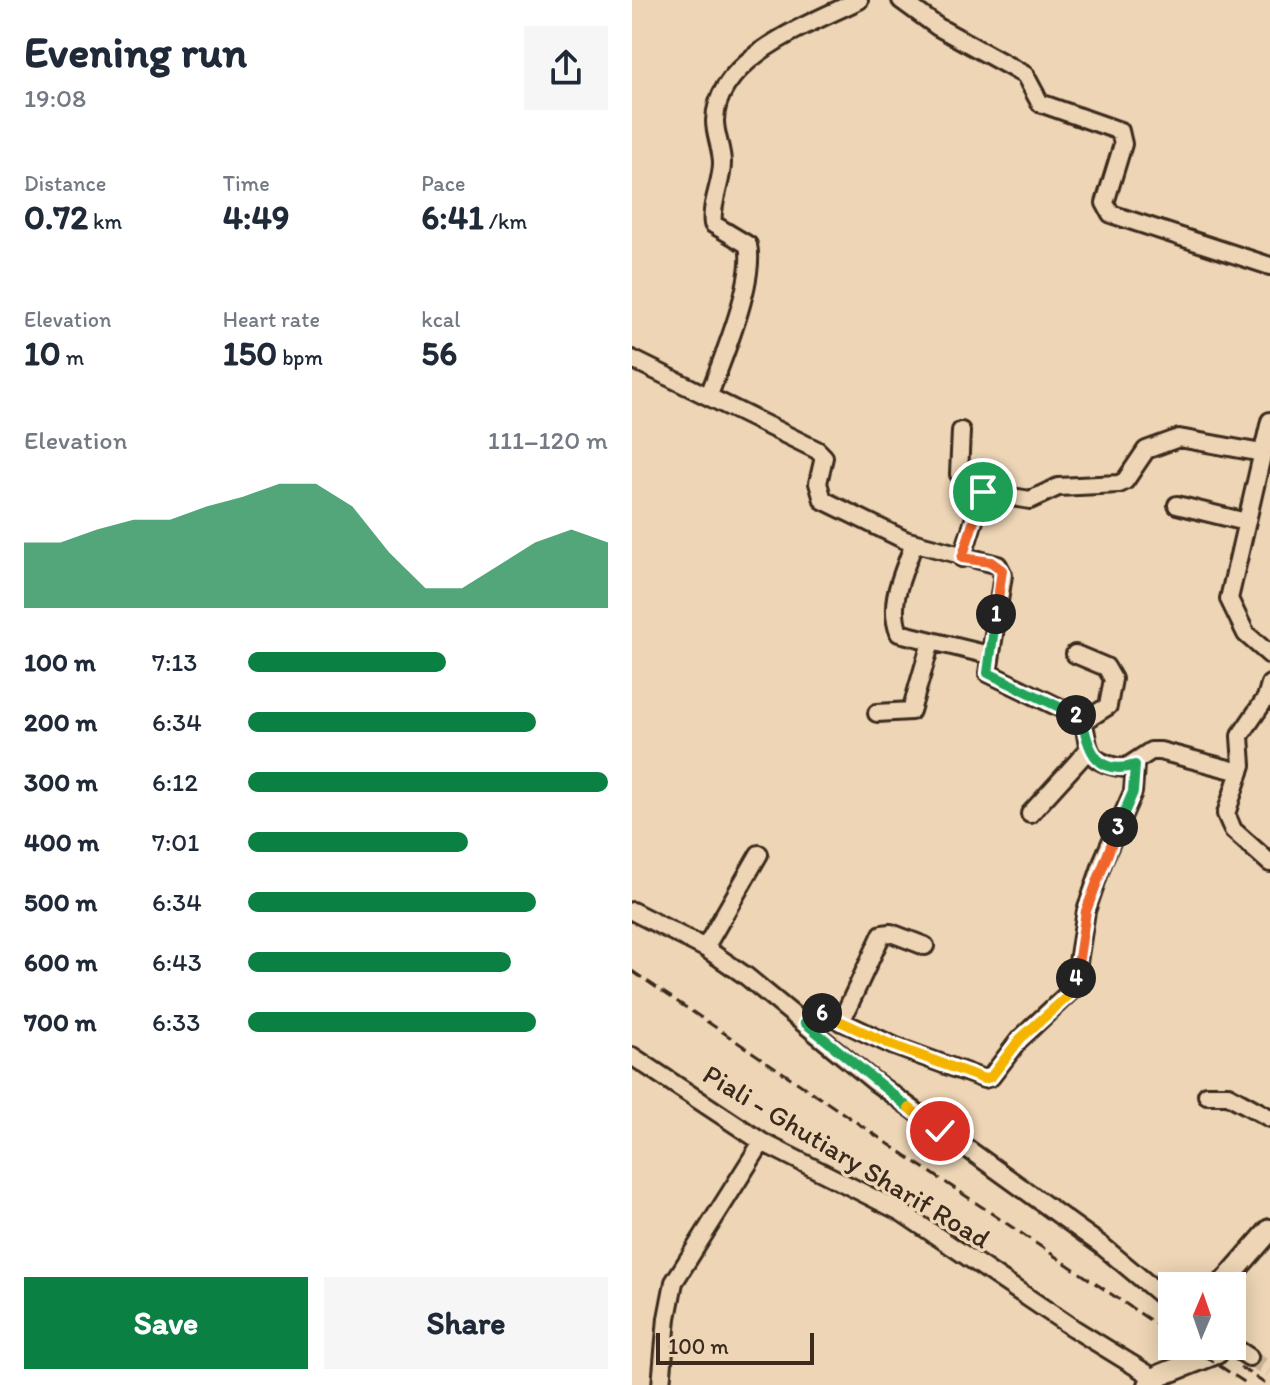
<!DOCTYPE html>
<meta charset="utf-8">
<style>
:root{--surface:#fff;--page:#f6f6f7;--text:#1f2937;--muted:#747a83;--accent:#0b8043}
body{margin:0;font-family:Itim,sans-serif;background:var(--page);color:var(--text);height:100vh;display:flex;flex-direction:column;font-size:30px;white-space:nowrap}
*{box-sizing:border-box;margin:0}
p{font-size:26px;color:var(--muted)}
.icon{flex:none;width:44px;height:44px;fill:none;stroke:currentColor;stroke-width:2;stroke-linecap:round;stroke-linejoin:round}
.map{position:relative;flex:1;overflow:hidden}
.side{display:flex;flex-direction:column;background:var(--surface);width:632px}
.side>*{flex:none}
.needle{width:52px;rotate:2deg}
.tools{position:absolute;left:526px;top:1272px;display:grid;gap:16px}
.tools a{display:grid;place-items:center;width:88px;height:88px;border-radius:0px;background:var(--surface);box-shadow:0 4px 20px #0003;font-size:40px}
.scale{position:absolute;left:24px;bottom:20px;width:158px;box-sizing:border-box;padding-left:8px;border:4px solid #3b2a1e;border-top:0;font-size:22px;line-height:28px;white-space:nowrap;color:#3b2a1e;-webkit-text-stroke:6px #edd5b5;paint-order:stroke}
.pin{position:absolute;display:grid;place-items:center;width:68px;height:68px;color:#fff;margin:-34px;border:4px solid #fff;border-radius:50%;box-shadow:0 2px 8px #0007}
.km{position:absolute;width:40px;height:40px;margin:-20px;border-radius:50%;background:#222;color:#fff;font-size:22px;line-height:40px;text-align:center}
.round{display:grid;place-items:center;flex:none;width:84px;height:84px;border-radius:0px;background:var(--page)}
.summary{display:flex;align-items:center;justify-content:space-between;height:136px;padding:0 24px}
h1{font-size:44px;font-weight:700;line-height:60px}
.stats{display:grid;grid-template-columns:repeat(3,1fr);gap:12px;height:136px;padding:8px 24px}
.stats div{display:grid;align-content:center}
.stats b{font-size:34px;font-weight:700}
.stats small{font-size:22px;font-weight:400}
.stats p{font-size:22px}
.chart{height:224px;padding:16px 24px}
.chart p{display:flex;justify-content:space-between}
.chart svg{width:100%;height:144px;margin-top:8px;fill:var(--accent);opacity:.7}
.primary-button{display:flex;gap:16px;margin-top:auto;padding:16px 24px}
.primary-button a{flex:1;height:92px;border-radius:0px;background:var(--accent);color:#fff;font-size:32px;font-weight:700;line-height:92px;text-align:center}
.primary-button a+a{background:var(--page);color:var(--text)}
ul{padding:0 24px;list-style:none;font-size:26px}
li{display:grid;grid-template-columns:128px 96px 1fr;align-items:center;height:60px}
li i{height:20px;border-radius:10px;background:var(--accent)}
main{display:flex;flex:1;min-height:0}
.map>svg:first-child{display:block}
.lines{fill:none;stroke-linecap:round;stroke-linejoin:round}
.minor-tunnel{stroke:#c9b397;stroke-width:16;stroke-dasharray:16 8;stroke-linecap:butt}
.minor-casing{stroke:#3b2a1e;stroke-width:22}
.major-casing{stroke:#3b2a1e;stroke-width:26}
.minor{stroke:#edd5b5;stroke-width:16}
.major{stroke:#edd5b5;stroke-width:20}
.rail{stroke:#3b2a1e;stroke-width:3;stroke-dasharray:12 6;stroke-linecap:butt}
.split-1-casing{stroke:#fff;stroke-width:16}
.split-2-casing{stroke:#fff;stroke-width:16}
.split-3-casing{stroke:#fff;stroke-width:16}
.split-4-casing{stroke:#fff;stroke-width:16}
.split-5-casing{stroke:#fff;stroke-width:16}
.split-6-casing{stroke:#fff;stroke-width:16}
.split-7-casing{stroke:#fff;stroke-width:16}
.split-8-casing{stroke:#fff;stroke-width:16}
.split-1{stroke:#f0652b;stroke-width:10}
.split-2{stroke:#22a559;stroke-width:10}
.split-3{stroke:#22a559;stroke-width:10}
.split-4{stroke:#f0652b;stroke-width:10}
.split-5{stroke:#f5b400;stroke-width:10}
.split-6{stroke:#f5b400;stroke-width:10}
.split-7{stroke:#22a559;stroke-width:10}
.split-8{stroke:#f5b400;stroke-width:10}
.labels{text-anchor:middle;stroke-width:7;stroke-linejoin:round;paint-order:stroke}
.street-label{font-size:28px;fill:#3b2a1e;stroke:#edd5b5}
</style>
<main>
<section class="side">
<div class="summary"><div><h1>Evening run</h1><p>19:08</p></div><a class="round"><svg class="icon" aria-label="share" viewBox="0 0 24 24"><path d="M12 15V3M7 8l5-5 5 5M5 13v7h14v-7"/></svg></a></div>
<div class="stats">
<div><p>Distance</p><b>0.72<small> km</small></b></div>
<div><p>Time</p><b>4:49</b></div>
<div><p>Pace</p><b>6:41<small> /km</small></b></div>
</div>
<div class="stats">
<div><p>Elevation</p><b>10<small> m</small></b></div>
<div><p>Heart rate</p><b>150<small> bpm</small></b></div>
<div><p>kcal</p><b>56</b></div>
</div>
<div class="chart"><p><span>Elevation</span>111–120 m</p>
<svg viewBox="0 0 160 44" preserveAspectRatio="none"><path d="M0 44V24L10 24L20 20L30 17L40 17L50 13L60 10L70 6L80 6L90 13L100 27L110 38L120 38L130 31L140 24L150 20L160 24V44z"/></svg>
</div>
<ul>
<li><b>100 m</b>7:13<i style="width:55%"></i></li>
<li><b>200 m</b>6:34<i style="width:80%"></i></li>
<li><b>300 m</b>6:12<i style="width:100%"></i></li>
<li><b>400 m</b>7:01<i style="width:61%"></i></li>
<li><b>500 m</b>6:34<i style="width:80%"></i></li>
<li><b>600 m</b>6:43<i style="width:73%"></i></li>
<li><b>700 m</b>6:33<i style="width:80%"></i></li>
</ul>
<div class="primary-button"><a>Save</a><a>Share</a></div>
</section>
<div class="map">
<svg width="638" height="1385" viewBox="0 0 638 1385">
<rect width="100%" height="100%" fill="#edd5b5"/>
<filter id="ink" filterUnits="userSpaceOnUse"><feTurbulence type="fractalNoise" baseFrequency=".0125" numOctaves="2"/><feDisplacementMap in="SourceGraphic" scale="16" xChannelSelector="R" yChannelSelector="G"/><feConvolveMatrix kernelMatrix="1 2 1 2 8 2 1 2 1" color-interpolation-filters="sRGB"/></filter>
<g filter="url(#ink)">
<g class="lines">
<!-- minor-tunnel -->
<path class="minor-tunnel" d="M617,1357L638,1370"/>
<!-- minor casing -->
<g class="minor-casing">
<path id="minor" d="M269,0L306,27L393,75L408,103L488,131L491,144L473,203L479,214L638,266
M0,359L185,450L192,457L186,483L191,500L273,540L366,565L371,575L356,673L445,716C465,735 439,761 493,768L519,751H528L608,772
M77,395C90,360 124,280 116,245L81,224C78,205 90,183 90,163C90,149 83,135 83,121C84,57 180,23 227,0
M638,421L597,599L614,634L638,655
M329,431L327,474L351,492
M545,505L614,522
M282,543C272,573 255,601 267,633L357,655
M330,558L351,492L398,500L426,487L487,484L493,481L514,450L547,438L630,453
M443,654L474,667L481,679L476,706L451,722
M638,684L634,698L608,736L610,765L594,814L601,830L638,863
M245,713L279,711L299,642
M398,814L457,749
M0,911L73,948L114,976L243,1082L469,1245L540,1304
M73,948L127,854
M209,1022L250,934L259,933L293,946
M173,1023L181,1011H187L262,1046L352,1079L359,1077L388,1039L442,988L454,911L472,858L501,792L503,765
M0,1056L130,1142L269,1212L441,1328L524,1379
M575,1095H596L638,1118
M600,1346L617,1357
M29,1385L35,1318L42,1282L130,1142"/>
</g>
<!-- major casing -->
<g class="major-casing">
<path id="major" d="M589,1286L638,1230
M517,1385L529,1375L585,1353L588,1346"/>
</g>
<!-- minor -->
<use href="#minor" class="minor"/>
<!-- major -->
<use href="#major" class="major"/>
<!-- rail -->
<path class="rail" d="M0,971L540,1335
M557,1346L617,1385
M608,1367L635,1385"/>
</g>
</g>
<g class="lines" filter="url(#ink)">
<!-- split-1 casing -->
<g class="split-1-casing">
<path id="split-1" d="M351,492L330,558L359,562L370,570L364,614"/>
</g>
<!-- split-2 casing -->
<g class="split-2-casing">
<path id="split-2" d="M364,614L356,673L444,715"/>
</g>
<!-- split-3 casing -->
<g class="split-3-casing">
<path id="split-3" d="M444,715L451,722C456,750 466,777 503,765L501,792L486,827"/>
</g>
<!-- split-4 casing -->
<g class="split-4-casing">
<path id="split-4" d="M444,978L454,911L486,827"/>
</g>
<!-- split-5 casing -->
<g class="split-5-casing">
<path id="split-5" d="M336,1073L352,1079L359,1077L388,1039L438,994L444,978"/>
</g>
<!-- split-6 casing -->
<g class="split-6-casing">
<path id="split-6" d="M190,1013L262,1046L336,1073"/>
</g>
<!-- split-7 casing -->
<g class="split-7-casing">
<path id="split-7" d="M190,1013L181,1011L173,1023L277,1108"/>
</g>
<!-- split-8 casing -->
<g class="split-8-casing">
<path id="split-8" d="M277,1108L308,1131"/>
</g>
<!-- split-1 -->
<use href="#split-1" class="split-1"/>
<!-- split-2 -->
<use href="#split-2" class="split-2"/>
<!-- split-3 -->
<use href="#split-3" class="split-3"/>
<!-- split-4 -->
<use href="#split-4" class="split-4"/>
<!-- split-5 -->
<use href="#split-5" class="split-5"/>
<!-- split-6 -->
<use href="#split-6" class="split-6"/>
<!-- split-7 -->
<use href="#split-7" class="split-7"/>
<!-- split-8 -->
<use href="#split-8" class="split-8"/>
</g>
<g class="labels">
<!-- street labels -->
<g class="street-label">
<text transform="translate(215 1156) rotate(31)" y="10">Piali - Ghutiary Sharif Road</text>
</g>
</g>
</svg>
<div class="tools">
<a><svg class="needle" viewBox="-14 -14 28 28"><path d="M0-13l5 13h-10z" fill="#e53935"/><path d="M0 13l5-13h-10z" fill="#747a83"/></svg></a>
</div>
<div class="scale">100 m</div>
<div class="pin" style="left:351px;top:492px;background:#1e9e55"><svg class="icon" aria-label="arrive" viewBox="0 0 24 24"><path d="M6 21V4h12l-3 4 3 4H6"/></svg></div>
<div class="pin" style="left:308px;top:1131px;background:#d93025"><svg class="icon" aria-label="check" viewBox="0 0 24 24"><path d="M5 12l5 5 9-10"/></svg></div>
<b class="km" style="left:364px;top:614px">1</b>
<b class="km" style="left:444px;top:715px">2</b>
<b class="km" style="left:486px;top:827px">3</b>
<b class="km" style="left:444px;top:978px">4</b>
<b class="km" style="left:190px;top:1013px">6</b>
</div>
</main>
